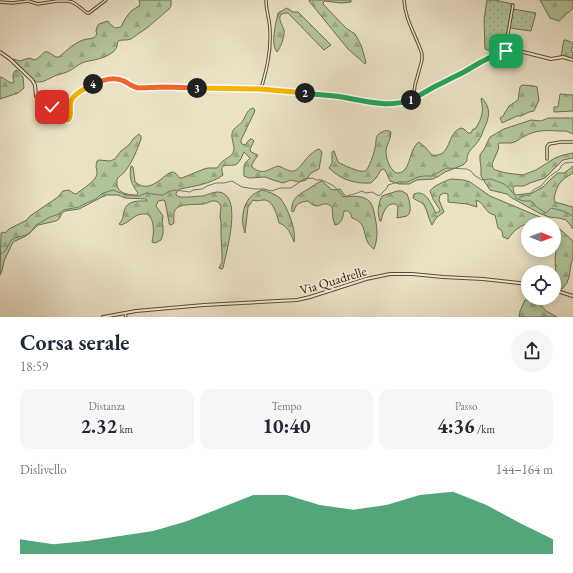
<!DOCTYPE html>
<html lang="it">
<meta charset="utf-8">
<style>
:root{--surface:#fff;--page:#f6f6f7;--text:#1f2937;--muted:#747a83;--accent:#0b8043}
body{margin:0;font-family:"EB Garamond",serif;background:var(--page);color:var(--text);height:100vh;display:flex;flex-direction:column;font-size:15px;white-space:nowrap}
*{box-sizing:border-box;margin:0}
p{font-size:13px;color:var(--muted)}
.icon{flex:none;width:22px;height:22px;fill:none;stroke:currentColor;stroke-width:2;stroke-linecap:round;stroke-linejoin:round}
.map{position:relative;height:317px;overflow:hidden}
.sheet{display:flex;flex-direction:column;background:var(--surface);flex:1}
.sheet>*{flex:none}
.needle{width:26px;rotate:91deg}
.fabs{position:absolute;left:521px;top:217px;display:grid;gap:8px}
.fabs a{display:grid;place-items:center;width:40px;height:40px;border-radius:50%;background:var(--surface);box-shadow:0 2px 10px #0003;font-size:20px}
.pin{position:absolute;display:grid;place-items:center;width:34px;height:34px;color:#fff;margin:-17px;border-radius:8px;box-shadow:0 2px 6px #0006}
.km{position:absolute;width:20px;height:20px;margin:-10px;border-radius:50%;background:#222;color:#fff;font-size:11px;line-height:20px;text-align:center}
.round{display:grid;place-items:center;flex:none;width:42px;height:42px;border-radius:21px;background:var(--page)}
.summary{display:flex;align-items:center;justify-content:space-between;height:68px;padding:0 20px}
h1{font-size:22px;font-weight:700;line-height:30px}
.stats{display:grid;grid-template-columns:repeat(3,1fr);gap:6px;height:68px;padding:4px 20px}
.stats div{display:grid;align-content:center;border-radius:10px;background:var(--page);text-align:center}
.stats b{font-size:20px;font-weight:700}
.stats small{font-size:11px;font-weight:400}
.stats p{font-size:11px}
.chart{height:112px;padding:8px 20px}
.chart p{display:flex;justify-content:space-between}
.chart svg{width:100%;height:72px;margin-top:4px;fill:var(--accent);opacity:.7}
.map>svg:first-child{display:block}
.grass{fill:url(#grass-dots);stroke:#706f4d}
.forest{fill:url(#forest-firs);stroke:#706f4d}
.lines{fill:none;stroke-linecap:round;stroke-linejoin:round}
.stream{stroke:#707b73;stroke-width:1}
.minor-casing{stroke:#5c4c32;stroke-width:3.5}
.tertiary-casing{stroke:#5c4c32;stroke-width:4}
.minor{stroke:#f2ecda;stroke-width:1.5}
.tertiary{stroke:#f2ecda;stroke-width:2}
.split-1-casing{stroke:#fff;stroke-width:8}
.split-2-casing{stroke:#fff;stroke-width:8}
.split-3-casing{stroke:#fff;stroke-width:8}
.split-4-casing{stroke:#fff;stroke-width:8}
.split-5-casing{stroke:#fff;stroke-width:8}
.split-1{stroke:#22a559;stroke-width:5}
.split-2{stroke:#22a559;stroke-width:5}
.split-3{stroke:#f5b400;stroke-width:5}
.split-4{stroke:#f0652b;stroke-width:5}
.split-5{stroke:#f5b400;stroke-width:5}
.labels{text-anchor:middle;stroke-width:3.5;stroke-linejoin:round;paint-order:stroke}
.street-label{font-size:13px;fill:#2d1a01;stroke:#f2ecda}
</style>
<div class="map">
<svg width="573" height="317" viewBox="0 0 573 317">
<defs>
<pattern id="grass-dots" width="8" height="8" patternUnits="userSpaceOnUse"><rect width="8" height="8" fill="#b2c499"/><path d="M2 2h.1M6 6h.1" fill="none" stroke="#99a882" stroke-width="1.8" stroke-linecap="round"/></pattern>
<pattern id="forest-firs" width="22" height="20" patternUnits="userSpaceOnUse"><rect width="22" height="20" fill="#b2c499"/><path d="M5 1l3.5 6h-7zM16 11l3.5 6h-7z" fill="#99a882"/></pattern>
</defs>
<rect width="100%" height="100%" fill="#ebe2c6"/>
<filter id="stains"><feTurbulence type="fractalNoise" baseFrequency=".005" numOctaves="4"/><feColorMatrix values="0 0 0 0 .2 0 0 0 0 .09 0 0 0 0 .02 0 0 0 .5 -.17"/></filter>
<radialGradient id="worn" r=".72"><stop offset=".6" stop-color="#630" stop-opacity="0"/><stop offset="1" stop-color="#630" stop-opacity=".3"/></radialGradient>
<!-- grass -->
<path class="grass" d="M487,0H495L512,4L504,50H488L485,49L484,20Z
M513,9L536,13L531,31L510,28Z"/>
<!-- forest -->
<path class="forest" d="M139,0H171V6L169,9L148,27L131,39C126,41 123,39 118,41C117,46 117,49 113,52C108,56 100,59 94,60C90,61 86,61 82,63C77,65 74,69 69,71C65,73 61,74 57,75C51,77 44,83 37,82C35,82 15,62 13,59L20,61L29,58L35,60C47,53 41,47 56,57H59C66,51 74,43 83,40C89,38 94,40 97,34L96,31L97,27L99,24L108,21L110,24L115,28L121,27L125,19L131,11L139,6L140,3Z
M309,0H351V2L341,3L324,1L323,4L346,28L355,34L361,45L366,62L365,64L348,49L309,1Z
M540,0H573V8L559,21L550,18Z
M287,8L293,12H298L331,45L324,50L288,13C274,13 282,24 284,30C285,36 281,47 277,52C270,44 276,23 278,13Z
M564,40H566L573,43V46L571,51L573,53V59L568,57L561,56Z
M17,70L23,77L24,88L18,93L0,99V77C5,77 7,83 13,83L14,82C13,78 12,74 15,71Z
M522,85L534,86L537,87L539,100L534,111L529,112L521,116H517L502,123L500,118L503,116L509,106L518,100L520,87Z
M560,94L573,95V111L554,112V107H558Z
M482,98C492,109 489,119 483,131C482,134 481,137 479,140C475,147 466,151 467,161L463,165L445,172L439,176L433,179L417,180L409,184H399L390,181L386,172L384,169L381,170L376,178L371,183C355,184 341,180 329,168L332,163V152L334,151L338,162C343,165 360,173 365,171C369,169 374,153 375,148C377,141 374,135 382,132C386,130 387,130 391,132C391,139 387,144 386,150C386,159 389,168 396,173C397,173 401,173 402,172C410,169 410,147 419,142L426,148L432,155C452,158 446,133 461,128L464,129L468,133H471L473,129H475C482,119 484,111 481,99Z
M253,108L255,110L254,113L241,140V142L242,144L245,145L250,139H252L254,141L250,149L251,152L258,155L252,164V167C263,176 268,169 278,166C283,167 288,172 294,171C299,170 306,158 310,155C313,152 316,150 319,149L322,152L319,169L311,173L306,180L299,182L291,180L283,183L273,180L265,177L249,178L244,176C244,172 243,165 246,162C248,160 249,159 250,158L244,152C242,156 241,160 237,164C231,168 218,160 223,175C211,184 194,186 180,189L176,193V195C180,198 183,197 187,197C193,197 198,196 203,196C208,195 212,192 218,192C244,193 226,253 223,268L222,269L219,268L222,262V253L221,236V222L220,217L221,206L218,202C211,199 210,203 203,204C195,205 179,203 175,210C173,213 174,219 174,223L171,225L169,224V222L165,201L163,200L158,201L156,206L163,216L162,223L163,226V234L161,240L155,243L152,242C154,234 155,219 147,214C133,213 133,221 121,225L119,224C123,220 123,216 124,211C127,200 138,201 147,201V200L146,199L125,198L118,195H107L102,197L79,209L65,211L62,213L59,219L56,221L38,225L26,236L13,242L4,261L2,271L0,275L1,233L3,232L5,233L9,229L27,220L30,216L58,197L63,191L69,190L73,193L76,194C81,190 96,181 97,174C97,168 95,168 97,161L99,160L110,161L115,159L121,151L129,145L133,139L139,134L141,136V139C137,150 133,161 126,170C124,174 119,176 117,179C117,180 117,184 117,185C118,194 130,195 137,195L138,193C131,184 129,177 131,166L133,167L135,182C153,197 167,167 175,173C177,174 178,176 179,178H182L204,169L208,168H217C219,166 220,163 223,161C226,158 231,157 233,153C236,148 231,140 232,134C232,129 238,126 242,122C246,117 246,110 253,108Z
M548,118H573V134C570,133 568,131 565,131C563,131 561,131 558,131C548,130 535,130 525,136C520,138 517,142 511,143C507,143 503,143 499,143L498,145L499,147L498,150L492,164L493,168L495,170L506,173L523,175L536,170L555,158L563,155L573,153V158L563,160L545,178L530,183L524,186H514C512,189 514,193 516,195L532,193L543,187L553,177L558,173H564L567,171L573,166V173C570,175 568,176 565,178C558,183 556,190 554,198L555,202L573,207V229L568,222L566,220L559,218L549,217L539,213L512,198L507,194L490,190L481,176V168L480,160V155L485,148L487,143L490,137L504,129L531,120L541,121Z
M451,179L464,180L470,182L490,196L540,217L553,224C532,224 522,219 508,239L503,237L502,231L498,228L495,215C485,214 485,203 476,200L477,207L467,204L448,202V194L444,193L440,195L439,200L444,212L436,218L432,225C428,219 428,211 424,205C422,202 417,201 413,198L414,194C426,189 431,204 436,213L440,211V210L433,199L430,191C433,186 445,181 451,179Z
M322,181L332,190L340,189L346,197C353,196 364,195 370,202C374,206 377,227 377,233C377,238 376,244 374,249C360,240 370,223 352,218C350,213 350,210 344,211C343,217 342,224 335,225L333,219L332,207C323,199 321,209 313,205C311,204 310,202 308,201C301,202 296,203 294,211L292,212C290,198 300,194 310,188C314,185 317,183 322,181Z
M263,190C269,192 275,194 280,198C287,206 297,231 294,242C291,234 288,226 279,223C277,215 273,199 263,200C259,200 258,202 253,200L248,207L245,233C239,217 244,194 263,190Z
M397,191H402L407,194C409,199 413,213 407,216C404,217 400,217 397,218L398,207L396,204C386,202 383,213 381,221H380C377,213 378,204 382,196Z
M554,225L562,231L573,241V258L571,264L569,277L567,283L562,289L559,288L556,278L555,258L556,252L554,247Z
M533,299L539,303L546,311L557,317H519L520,311L525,300Z"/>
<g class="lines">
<!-- stream -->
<path class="stream" d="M519,198L525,195L529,196L533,190L541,186L550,176L559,170L562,165L565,163L573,162
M0,255L6,250L11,240L15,238L29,234L36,225L50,217L59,214L63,210L79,207L84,204L96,199L101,194L113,190L123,194L134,196H139L146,193L160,195H163L170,191L175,190L190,192L193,190L202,189L207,186L216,183H224L232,181L242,187L255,189H264L272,191L280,188H291L304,179L313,178L316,180H322L334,186L343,197C350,195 356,194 362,191L366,193L372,192L379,196L387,188L388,185L398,182H407L418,177L424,176H432L446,168L467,169L471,171L474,175L482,180L491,179L504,184L510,189L517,199L524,201H531L538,208L546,213L551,208C559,210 567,211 573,217"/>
<!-- minor casing -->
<g class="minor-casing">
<path id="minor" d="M404,0C405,20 416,35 422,54V60L415,85L413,100
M0,2L12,3L28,1L38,4L57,1H67L72,2L77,5L87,13H89L106,0
M505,51L513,5
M261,89C267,68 271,52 270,31C270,20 266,11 266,0
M547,159V147L549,144L561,142H573
M125,313L126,317"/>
</g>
<!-- tertiary casing -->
<g class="tertiary-casing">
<path id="tertiary" d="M0,52L10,59L32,80L35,85L36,96L39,100L52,107L62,118L67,120C74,116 69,110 70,103C72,91 107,77 118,79C126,80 131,87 138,88L175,87L260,89L341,97L371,102L399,103L413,100L434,87L464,72L481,61L503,52H523L551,59L563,57L573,60
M554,290L573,296
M103,317L136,311L204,305L297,300L310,297L366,279L390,274H412L443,277L483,279L528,284"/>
</g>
<!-- minor -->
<use href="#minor" class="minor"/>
<!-- tertiary -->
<use href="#tertiary" class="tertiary"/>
</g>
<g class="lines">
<!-- split-1 casing -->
<g class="split-1-casing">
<path id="split-1" d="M411,100L434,87L464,72L481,62L497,54L506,51"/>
</g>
<!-- split-2 casing -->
<g class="split-2-casing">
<path id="split-2" d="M305,93C317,95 330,95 342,97C364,101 390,108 411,100"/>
</g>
<!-- split-3 casing -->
<g class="split-3-casing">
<path id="split-3" d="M197,88L260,89L305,93"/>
</g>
<!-- split-4 casing -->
<g class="split-4-casing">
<path id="split-4" d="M93,84C103,80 114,76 124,81C129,84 133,87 138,88L165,87L197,88"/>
</g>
<!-- split-5 casing -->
<g class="split-5-casing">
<path id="split-5" d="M52,107C57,111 61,120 68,120C74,114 67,106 72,99C76,92 87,88 93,84"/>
</g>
<!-- split-1 -->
<use href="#split-1" class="split-1"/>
<!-- split-2 -->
<use href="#split-2" class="split-2"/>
<!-- split-3 -->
<use href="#split-3" class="split-3"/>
<!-- split-4 -->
<use href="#split-4" class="split-4"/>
<!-- split-5 -->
<use href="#split-5" class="split-5"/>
</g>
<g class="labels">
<!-- street labels -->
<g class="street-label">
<text transform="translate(333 280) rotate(-17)" y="5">Via Quadrelle</text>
</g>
</g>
<rect width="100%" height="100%" filter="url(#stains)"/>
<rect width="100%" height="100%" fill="url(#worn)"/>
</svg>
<div class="fabs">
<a><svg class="needle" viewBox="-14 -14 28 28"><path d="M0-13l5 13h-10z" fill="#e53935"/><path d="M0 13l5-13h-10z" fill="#747a83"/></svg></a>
<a><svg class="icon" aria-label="locate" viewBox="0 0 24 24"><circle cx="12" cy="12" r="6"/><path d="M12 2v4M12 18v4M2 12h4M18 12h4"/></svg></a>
</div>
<div class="pin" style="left:506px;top:51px;background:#1e9e55"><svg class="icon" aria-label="arrive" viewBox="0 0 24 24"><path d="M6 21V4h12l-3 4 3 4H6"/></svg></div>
<div class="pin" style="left:52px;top:107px;background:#d93025"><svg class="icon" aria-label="check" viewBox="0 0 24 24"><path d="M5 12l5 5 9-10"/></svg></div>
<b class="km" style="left:411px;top:100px">1</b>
<b class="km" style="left:305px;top:93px">2</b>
<b class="km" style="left:197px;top:88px">3</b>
<b class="km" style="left:93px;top:84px">4</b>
</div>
<section class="sheet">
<div class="summary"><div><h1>Corsa serale</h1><p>18:59</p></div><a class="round"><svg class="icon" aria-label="share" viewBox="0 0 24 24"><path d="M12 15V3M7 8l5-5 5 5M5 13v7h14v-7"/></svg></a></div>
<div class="stats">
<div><p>Distanza</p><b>2.32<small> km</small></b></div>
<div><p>Tempo</p><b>10:40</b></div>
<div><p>Passo</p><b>4:36<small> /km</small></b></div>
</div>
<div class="chart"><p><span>Dislivello</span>144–164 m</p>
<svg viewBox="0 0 160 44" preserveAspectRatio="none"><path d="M0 44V35L10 38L20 36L30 33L40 30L50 24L60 16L70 8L80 8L90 14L100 17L110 14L120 8L130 6L140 14L150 25L160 35V44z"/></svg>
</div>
</section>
